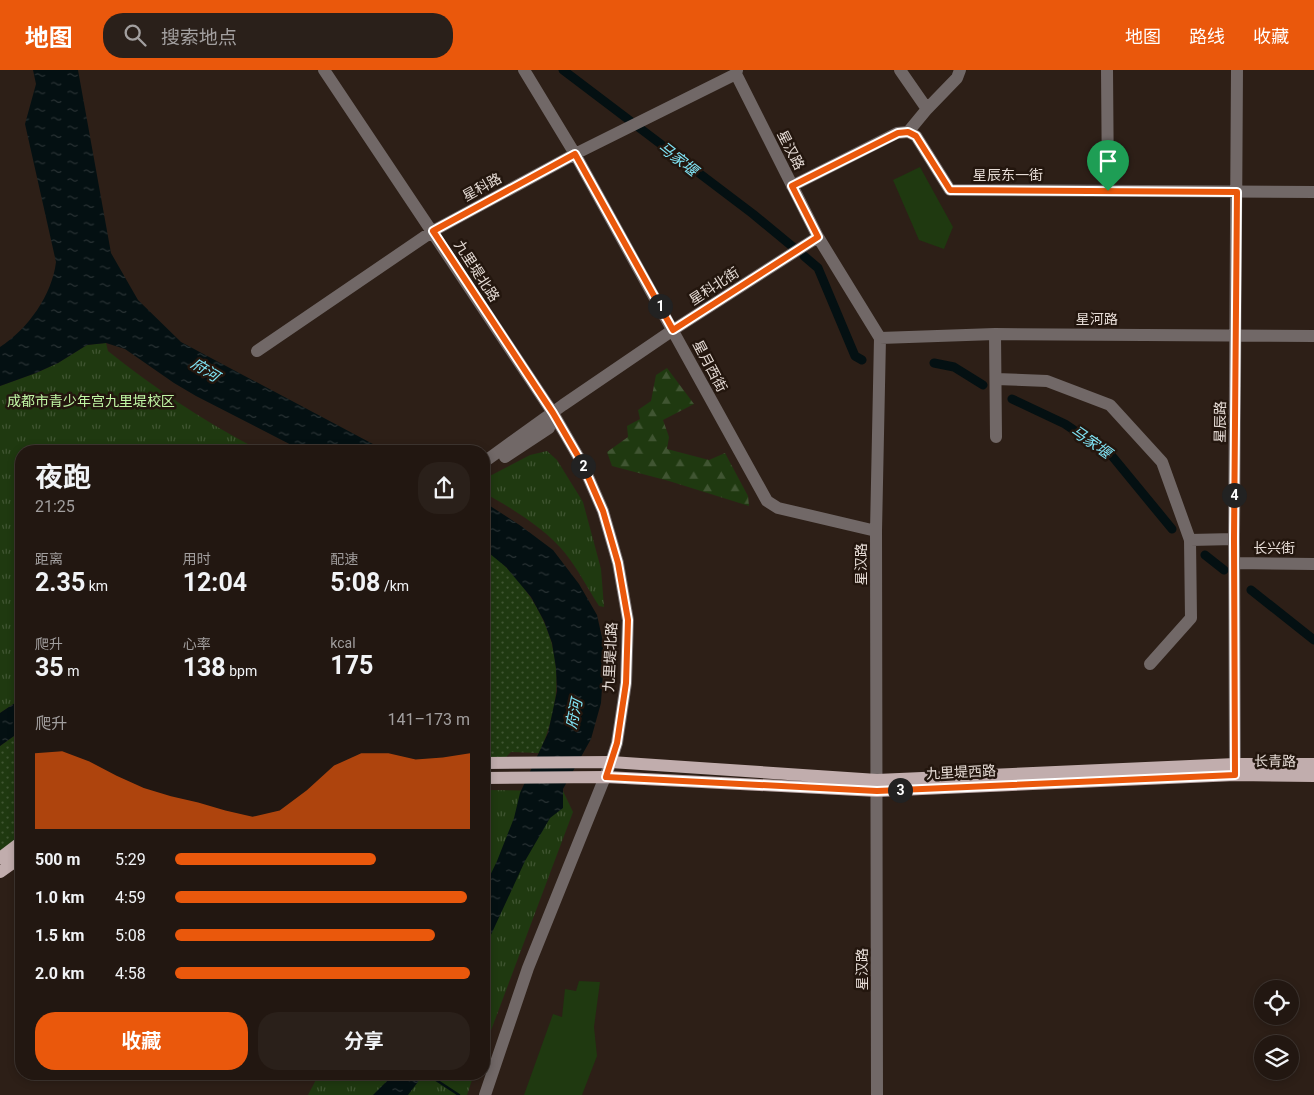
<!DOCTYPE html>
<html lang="zh">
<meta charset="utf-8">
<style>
:root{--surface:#221711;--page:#2a201a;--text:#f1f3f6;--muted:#a29f9f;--line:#3f3631;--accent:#ea580c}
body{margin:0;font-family:Roboto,"Noto Sans SC",sans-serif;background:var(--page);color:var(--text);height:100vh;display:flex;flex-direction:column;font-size:19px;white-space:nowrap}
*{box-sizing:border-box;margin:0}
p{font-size:16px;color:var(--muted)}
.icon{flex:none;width:28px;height:28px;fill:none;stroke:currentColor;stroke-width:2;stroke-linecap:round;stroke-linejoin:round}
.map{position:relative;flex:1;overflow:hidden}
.details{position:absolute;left:15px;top:375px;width:475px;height:635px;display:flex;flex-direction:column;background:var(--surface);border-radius:20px;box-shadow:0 2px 8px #0003,0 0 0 1px var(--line)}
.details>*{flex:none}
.buttons{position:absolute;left:1254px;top:910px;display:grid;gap:10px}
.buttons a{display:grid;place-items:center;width:45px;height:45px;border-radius:50%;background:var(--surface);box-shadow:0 2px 8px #0003,0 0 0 1px var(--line);font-size:25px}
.pin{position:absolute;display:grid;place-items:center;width:42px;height:42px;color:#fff;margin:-51px -21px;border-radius:50% 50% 50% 0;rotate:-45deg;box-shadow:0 0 5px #0007}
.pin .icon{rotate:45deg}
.km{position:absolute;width:25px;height:25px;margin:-12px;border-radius:50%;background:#222;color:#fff;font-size:14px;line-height:25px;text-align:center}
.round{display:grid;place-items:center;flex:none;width:52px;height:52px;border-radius:20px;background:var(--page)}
.headline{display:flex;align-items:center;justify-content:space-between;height:85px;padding:0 20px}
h1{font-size:28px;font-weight:700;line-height:38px}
.metrics{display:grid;grid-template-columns:repeat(3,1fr);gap:8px;height:85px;padding:5px 20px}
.metrics div{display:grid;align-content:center}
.metrics b{font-size:25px;font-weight:700}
.metrics small{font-size:14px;font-weight:400}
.metrics p{font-size:14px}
.chart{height:140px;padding:10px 20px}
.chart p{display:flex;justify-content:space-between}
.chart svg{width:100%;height:90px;margin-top:5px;fill:var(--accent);opacity:.7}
.button{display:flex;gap:10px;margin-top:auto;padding:10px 20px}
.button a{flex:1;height:58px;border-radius:20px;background:var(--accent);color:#fff;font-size:20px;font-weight:700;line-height:58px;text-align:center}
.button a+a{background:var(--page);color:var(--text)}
ul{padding:0 20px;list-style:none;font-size:16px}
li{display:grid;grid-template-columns:80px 60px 1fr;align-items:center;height:38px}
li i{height:12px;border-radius:6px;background:var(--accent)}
header{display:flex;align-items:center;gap:30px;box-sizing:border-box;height:70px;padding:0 25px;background:var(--accent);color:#fff}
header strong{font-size:24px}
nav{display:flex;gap:28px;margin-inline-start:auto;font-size:18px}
.search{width:350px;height:45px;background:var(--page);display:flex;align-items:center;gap:12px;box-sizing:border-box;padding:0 18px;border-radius:20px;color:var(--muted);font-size:19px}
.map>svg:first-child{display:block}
.grass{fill:url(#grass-dots)}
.forest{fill:url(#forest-firs)}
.park{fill:url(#park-tufts)}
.garden{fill:#1f3910}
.water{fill:url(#water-ripples)}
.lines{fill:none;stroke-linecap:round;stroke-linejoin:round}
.stream{stroke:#041012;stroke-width:2.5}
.canal{stroke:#041012;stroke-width:9}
.minor{stroke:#716867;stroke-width:12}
.major{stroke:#c1adad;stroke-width:12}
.route-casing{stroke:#fff;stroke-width:10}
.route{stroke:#ea580c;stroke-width:6}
.labels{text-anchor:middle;stroke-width:5;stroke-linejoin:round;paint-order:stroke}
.street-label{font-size:14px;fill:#e6dcd6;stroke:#23160e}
.park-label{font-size:14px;fill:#c1f7a5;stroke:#23160e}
.water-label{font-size:15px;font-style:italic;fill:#81e6f8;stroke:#23160e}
</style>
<header>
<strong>地图</strong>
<div class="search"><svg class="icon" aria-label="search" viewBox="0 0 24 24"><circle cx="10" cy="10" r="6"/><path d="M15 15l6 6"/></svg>搜索地点</div>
<nav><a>地图</a><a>路线</a><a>收藏</a></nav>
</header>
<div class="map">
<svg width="1314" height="1025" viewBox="0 0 1314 1025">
<defs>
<pattern id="grass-dots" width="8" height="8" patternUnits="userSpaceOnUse" patternTransform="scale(1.25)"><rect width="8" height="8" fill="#1f3910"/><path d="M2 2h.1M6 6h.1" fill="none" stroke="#405532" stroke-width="1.8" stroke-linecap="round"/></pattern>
<pattern id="forest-firs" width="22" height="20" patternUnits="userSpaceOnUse" patternTransform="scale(1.25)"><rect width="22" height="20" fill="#1f3910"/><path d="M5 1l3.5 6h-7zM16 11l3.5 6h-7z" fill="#405532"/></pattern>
<pattern id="park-tufts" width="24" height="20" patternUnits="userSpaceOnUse" patternTransform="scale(1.25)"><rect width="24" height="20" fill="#1f3910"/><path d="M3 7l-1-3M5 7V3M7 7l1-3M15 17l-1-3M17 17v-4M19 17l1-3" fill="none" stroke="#405532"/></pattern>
<pattern id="water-ripples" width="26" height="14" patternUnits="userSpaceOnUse" patternTransform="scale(1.25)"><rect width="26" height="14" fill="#041012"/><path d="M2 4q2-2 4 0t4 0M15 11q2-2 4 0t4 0" fill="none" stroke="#293234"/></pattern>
</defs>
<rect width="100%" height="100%" fill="#2d1f17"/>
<!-- grass -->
<path class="grass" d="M484,479C499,488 509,500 520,513C562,566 567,622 539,683L511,682L504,689H484Z
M21,661V765L0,782V676Z"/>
<!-- forest -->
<path class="forest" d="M667,298L694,334L663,350L669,367L667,379L709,390L725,383L748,426L749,436L669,411L612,396L607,382L628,367L627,356L640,349L638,340L651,331L656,305Z"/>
<!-- park -->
<path class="park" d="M106,273L108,281C156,319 206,353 261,381H21V629L0,643V316L36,303L58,293L87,275Z
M547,381L557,390L583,432L601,499L604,537L599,536C588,519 578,499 565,483C546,459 510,437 484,423V409L530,385Z
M484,720L563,721L573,742L484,979Z
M319,1004H474L467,1025H308Z"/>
<!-- garden -->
<path class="garden" d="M920,97L953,157L944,179L919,170L893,110Z
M579,911L600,912L594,957L597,986L582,1025H524L553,944L562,947L565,919L576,921Z"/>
<!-- water -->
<path class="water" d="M33,0H78L111,183L138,230L181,272L386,381H303L196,326L174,313L125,279L106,273L87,275L58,293L36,303L0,316V277C28,259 52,225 56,192L25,54L36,14Z
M484,432L521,456L553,480L579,514L597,545L603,572V603L601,633L591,669L563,719V738L550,748L525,791L484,880V818L497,791L514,748L520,723L548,663L557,621L556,598L552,573L544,551L531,527L506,497L484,479Z
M21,629V661L0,676V643Z
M394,1004H424L408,1025H373Z"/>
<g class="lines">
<!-- stream -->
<path class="stream" d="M427,1004L459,1025"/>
<!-- canal -->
<path class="canal" d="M563,0L753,144L793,177
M804,186L818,198L855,286L862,290
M934,293L954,297L983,315
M1012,329L1065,354L1112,386L1172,459
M1205,485L1224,500
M1251,520L1314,570"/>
<!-- minor -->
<path class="minor" d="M324,0L553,343L582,393L603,441L618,493L628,550L626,613L617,673L611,692L528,898L485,1025
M524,0L575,84L767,431L778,438L876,461
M737,0L736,4L818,167L880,268L876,461L877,1025
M900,0L927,39
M1107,0L1108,121
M908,62L927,39L957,8L960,0
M792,116L897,63L908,62L916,66L950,120L1314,122
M995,264L996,367
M880,268L995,264L1314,266
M257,281L433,161L575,84L736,4
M996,309L1047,311L1110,335L1162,392L1190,470L1191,548L1150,594
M505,387L549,358L553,343
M484,392L563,335L673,260L818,167
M1190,470L1234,469
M1234,493L1314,494
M1235,703L1234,469L1237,0"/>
<!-- major -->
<path class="major" d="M484,693L611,692L877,710L1235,694H1314
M484,708L606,707L877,721L1235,705L1314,706
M0,788L21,772
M0,802L21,787"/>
</g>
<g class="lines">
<!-- route casing -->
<g class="route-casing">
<path id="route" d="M908,62L916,66L950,120L1237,122L1234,469L1235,705L877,721L606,707L617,673L626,613L628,550L618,493L603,441L582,393L553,343L433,161L575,84L673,260L818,167L792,116L898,63Z"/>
</g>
<!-- route -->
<use href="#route" class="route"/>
</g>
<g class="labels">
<!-- street labels -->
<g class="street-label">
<text transform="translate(791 80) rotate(63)" y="5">星汉路</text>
<text x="1008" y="110">星辰东一街</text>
<text transform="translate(482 117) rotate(-29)" y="5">星科路</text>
<text transform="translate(477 201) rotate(57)" y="5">九里堤北路</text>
<text transform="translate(714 216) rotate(-33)" y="5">星科北街</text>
<text x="1097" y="254">星河路</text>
<text transform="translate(710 296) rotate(62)" y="5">星月西街</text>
<text transform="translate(1220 352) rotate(-89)" y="5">星辰路</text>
<text x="1274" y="483">长兴街</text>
<text transform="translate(861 494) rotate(-90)" y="5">星汉路</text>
<text transform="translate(610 587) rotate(-87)" y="5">九里堤北路</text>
<text transform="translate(1275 691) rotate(1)" y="5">长青路</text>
<text transform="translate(961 702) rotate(-3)" y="5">九里堤西路</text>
<text transform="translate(862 899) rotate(-90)" y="5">星汉路</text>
</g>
<!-- park labels -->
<g class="park-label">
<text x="91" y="336">成都市青少年宫九里堤校区</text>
</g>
<!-- water labels -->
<g class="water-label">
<text transform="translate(678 89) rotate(38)" y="5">马家堰</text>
<text transform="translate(205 300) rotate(32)" y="5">府河</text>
<text transform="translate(1091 372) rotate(35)" y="5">马家堰</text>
<text transform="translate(574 644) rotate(-78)" y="5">府河</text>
</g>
</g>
</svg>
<div class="buttons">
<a><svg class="icon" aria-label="locate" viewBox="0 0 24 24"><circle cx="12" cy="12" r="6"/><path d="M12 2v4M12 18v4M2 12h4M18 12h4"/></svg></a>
<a><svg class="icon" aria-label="layers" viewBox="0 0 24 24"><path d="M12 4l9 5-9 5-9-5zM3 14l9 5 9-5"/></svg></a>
</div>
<div class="pin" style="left:1108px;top:121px;background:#1e9e55"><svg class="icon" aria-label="arrive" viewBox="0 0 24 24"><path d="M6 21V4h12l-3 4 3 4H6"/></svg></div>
<b class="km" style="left:660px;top:236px">1</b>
<b class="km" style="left:583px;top:396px">2</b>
<b class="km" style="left:900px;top:720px">3</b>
<b class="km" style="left:1234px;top:425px">4</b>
<section class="details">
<div class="headline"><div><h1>夜跑</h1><p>21:25</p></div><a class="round"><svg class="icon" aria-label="share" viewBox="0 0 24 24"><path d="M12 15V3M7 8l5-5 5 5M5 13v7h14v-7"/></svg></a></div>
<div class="metrics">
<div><p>距离</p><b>2.35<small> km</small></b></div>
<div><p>用时</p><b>12:04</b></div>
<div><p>配速</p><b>5:08<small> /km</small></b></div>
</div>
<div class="metrics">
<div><p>爬升</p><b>35<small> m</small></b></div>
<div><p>心率</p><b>138<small> bpm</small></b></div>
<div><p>kcal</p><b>175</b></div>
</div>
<div class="chart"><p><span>爬升</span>141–173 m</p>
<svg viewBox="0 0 160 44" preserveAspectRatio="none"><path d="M0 44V7L10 6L20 11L30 18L40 24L50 28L60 31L70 35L80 38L90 35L100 25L110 13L120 7L130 7L140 10L150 9L160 7V44z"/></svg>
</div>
<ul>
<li><b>500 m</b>5:29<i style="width:68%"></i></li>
<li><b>1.0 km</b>4:59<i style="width:99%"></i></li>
<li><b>1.5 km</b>5:08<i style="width:88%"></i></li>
<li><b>2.0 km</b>4:58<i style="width:100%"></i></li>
</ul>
<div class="button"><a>收藏</a><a>分享</a></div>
</section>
</div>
